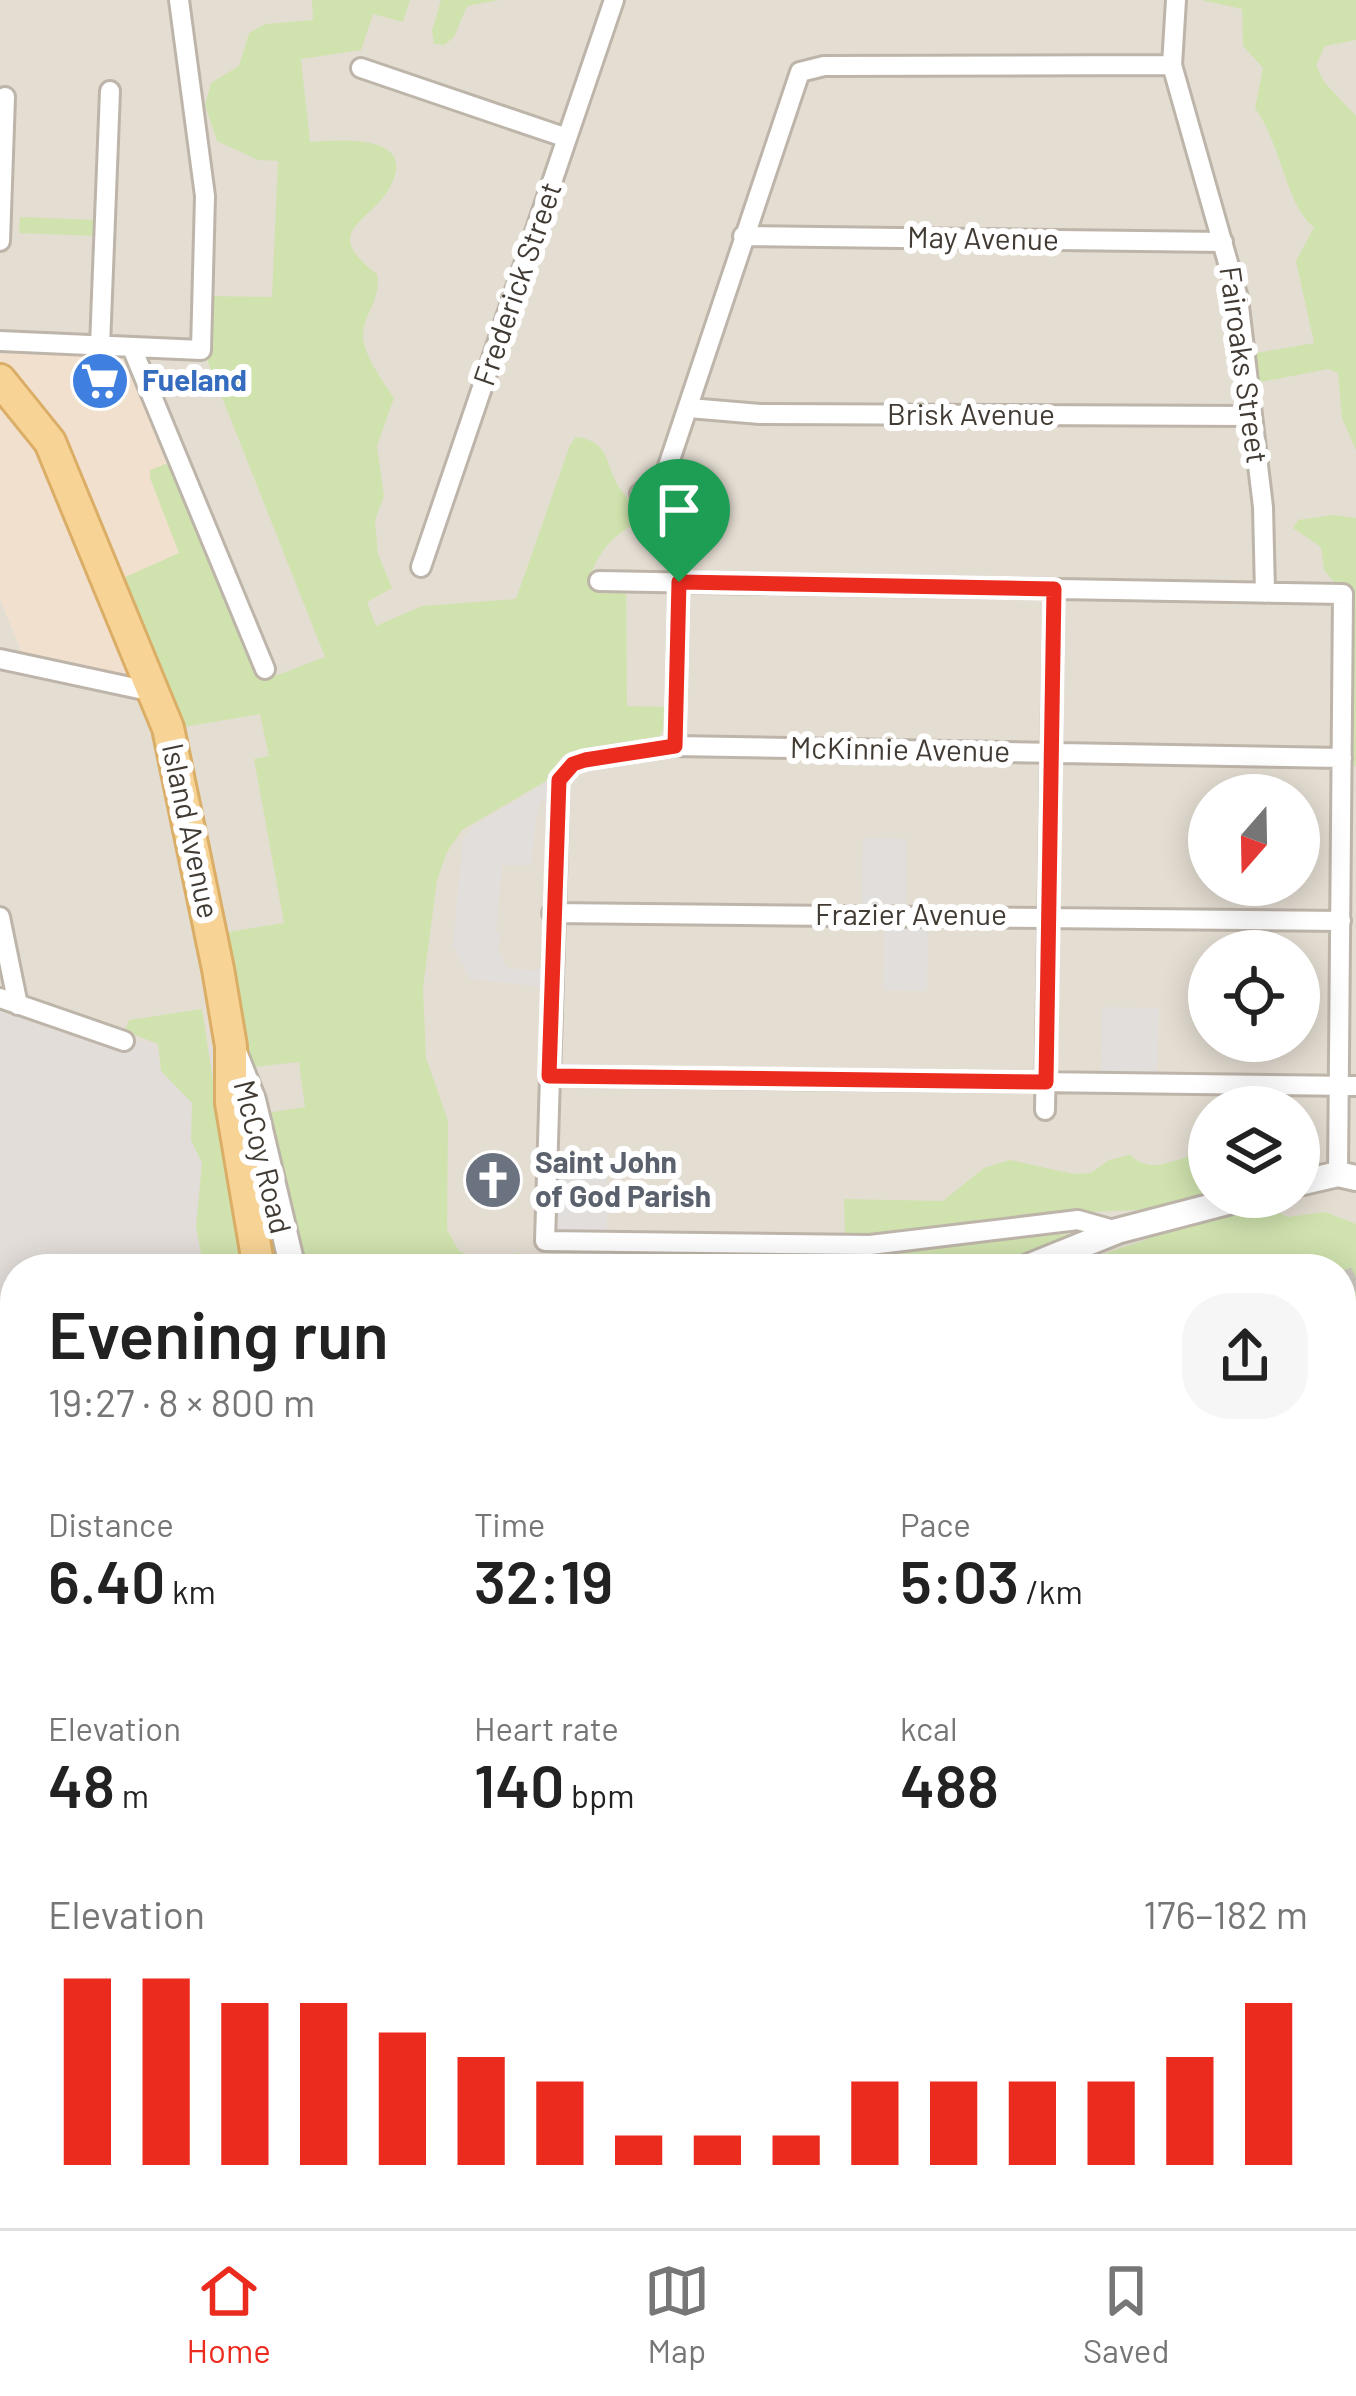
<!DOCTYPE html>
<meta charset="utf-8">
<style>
:root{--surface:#fff;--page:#f6f6f6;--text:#222;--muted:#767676;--line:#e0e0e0;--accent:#ec2b1f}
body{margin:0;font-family:Barlow,sans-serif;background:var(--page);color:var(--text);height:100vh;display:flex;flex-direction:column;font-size:45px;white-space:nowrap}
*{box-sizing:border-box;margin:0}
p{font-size:39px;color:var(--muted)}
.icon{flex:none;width:66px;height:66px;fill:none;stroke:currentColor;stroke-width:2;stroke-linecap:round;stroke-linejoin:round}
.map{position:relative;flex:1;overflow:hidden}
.details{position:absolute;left:0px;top:1254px;width:1356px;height:975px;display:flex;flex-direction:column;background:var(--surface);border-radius:48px 48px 0 0;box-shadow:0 6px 30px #0003}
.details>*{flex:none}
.needle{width:78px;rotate:200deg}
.controls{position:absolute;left:1188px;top:774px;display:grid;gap:24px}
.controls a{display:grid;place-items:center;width:132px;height:132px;border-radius:50%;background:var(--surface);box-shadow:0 6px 30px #0003;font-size:60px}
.pin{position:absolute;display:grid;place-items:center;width:102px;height:102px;color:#fff;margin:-123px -51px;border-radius:50% 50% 50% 0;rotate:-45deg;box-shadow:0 0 12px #0007}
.pin .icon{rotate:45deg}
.round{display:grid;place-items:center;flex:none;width:126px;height:126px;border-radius:48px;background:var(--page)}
.summary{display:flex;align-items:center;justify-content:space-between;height:204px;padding:0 48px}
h1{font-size:66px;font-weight:600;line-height:90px}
.figures{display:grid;grid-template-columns:repeat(3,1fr);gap:18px;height:204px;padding:12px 48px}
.figures div{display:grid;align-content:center}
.figures b{font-size:60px;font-weight:600}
.figures small{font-size:33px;font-weight:400}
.figures p{font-size:33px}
.chart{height:336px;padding:24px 48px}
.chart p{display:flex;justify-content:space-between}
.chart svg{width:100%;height:216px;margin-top:12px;stroke:var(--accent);stroke-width:6}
.tab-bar{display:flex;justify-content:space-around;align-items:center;height:168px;border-top:3px solid var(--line);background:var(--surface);font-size:33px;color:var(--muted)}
.tab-bar a{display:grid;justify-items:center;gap:6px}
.tab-bar .current{color:var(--accent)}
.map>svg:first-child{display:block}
.residential{fill:#e4ddd2;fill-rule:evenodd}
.commercial{fill:#f2e0cf}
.industrial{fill:#e2ddd8}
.green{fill:#d0e3ae}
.parking{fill:#e1dedb}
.water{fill:#a2d3ea}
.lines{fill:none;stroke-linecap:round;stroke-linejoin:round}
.tertiary-tunnel{stroke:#cdc8c0;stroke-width:24;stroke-dasharray:24 12;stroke-linecap:butt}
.minor-casing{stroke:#beb5aa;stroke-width:24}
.tertiary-casing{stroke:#beb5aa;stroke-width:30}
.primary-casing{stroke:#dbae67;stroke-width:36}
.minor{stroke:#fff;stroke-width:18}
.tertiary{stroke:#fff;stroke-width:24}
.primary{stroke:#f7d395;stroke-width:30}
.route-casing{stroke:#fff;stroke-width:24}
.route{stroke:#ec2b1f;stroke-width:15}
.labels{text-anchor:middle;stroke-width:12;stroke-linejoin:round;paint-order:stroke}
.street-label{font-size:30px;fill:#423b34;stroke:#fff}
.shop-label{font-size:30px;font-weight:bold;fill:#366cbe;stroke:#fff;text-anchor:start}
.worship-label{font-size:30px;font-weight:bold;fill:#5b616d;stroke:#fff;text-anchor:start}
</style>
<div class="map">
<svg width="1356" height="2228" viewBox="0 0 1356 2228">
<rect width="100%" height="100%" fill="#f0ebe3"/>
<!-- residential -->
<path class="residential" d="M0,0H1356V2228H368L367,2214H1341V1269H293L124,1041L0,998V599L27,665L0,341ZM1209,795H1299V885H1209ZM1209,951H1299V1041H1209ZM1209,1107H1299V1197H1209Z"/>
<!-- commercial -->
<path class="commercial" d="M0,341L132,348L212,542L158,693L27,665L0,599Z"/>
<!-- industrial -->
<path class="industrial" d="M0,998L124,1041L231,1046L259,1269H15V2214H367L368,2228H0Z"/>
<!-- green -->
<path class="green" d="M312,0H410L403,22L373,14L361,50L301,59L310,142C335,140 418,132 391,185C372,224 318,229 377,274C382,301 362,314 363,338C364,355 384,383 394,398L377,446L384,496L375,520L378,554L392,588L367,602L376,626L422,606L516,599L570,445L576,437C612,441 604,467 621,490C627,499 635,501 641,513L635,525C614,532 590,561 590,585L626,586L627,706L673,707L659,738L561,758L546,781L462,830L447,852L437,880L423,987L426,1058L448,1121L447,1230L459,1251L482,1260L519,1253L553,1264L825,1269H297L260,1114L305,1107L299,1062L246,1068L216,934L284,923L254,759L269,756L260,714L172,729L114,582L179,553L150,478V470L165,464L173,467L264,673L278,675L325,657L204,352L207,296L272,297L278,161L258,160L217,141L205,105L211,83L239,66L249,33L265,24L313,20Z
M441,0H499L467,6L454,37L444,45L434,44L432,31Z
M1201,0H1356V40L1325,46L1316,65L1324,82L1356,116V450L1342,418L1338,373L1328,369L1250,384L1245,355L1314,343L1296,261L1314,227C1287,208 1280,141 1255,108L1263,68L1243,46L1242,9Z
M20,217L96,220V236L19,233Z
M1333,515L1356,518V767L1344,754V594L1324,570L1321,547L1293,528L1298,520Z
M202,1009L242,1269H204L196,1227L202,1163L191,1140L192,1103L161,1071L158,1044L125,1031L129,1020Z
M1197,1154L1209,1156V1197L1159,1209L1017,1215L1007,1224L1011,1237L1070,1234L1082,1242L1021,1269H836L846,1265L844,1199L943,1201L984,1168L1010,1160L1073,1174L1091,1173L1109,1160L1130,1155C1152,1175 1171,1160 1197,1154Z
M1249,1200L1288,1217L1325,1212L1356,1224V1480L1341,1448V1305L1349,1301L1341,1269H1262L1258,1255L1205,1269H1058L1145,1240L1183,1215Z
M1356,1564V1687L1341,1686V1571Z
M1341,1994L1356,1995V2089L1341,2092Z
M265,2214H349L350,2228H194Z
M560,2214H1199L1201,2219L1189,2228H560Z"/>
<!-- parking -->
<path class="parking" d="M549,781V800L541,801L536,816L531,865H502L496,932L501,933L498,948L507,968L535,971L545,965V987L470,979L453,945L463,839L473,826Z
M863,838L907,839L906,905L862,904Z
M884,929H928L927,991L883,990Z
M1102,1007L1159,1008L1157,1073L1101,1072Z
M556,1163L607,1165V1235L555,1234Z"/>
<!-- water -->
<path class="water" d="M0,2098L15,2214L21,2228H0Z"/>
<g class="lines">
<!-- tertiary-tunnel -->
<path class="tertiary-tunnel" d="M1341,1285L1356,1278"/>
<!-- minor casing -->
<g class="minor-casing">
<path id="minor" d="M1176,0L1172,65L1238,298L1263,507L1265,593
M361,68L567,138
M743,236L1223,242
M0,241L5,97
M0,341L201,350L205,196L179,0
M100,346L110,91
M132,348L265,669
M689,408L760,414L1252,416
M640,494L666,472L800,72L824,66L1172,65
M421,567L614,0
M599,581L1343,594L1338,1174
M0,659L158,693
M675,746L679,582
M552,913L1341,921
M0,917L18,1005
M0,998L124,1041
M549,1076L1356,1086
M1045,1110L1054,589
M1117,1231L1078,1220L870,1245L545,1241L559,780L573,764L585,760L675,746L1342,758
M0,1340L15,1429
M0,1450L15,1448
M1341,1534L1356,1547
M1341,1688L1356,1696
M1341,1881L1356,1876
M0,1945L15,1943
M143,2214L146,2228
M497,2214L499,2228"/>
</g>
<!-- tertiary casing -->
<g class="tertiary-casing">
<path id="tertiary" d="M234,1052L253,1100L293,1269
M1299,1183L1338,1174L1356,1178
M1023,1269L1117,1231L1247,1197"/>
</g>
<!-- primary casing -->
<g class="primary-casing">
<path id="primary" d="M0,380L50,442L168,728L218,969L231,1046V1103L259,1269
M367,2214L368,2228"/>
</g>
<!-- minor -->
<use href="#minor" class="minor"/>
<!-- tertiary -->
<use href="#tertiary" class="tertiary"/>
<!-- primary -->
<use href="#primary" class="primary"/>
</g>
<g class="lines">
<!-- route casing -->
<g class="route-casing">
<path id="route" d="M679,582L1054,589L1046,1082L549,1076L559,780L573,764L585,760L675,746Z"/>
</g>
<!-- route -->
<use href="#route" class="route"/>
</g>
<!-- icons -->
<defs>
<g id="supermarket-disc" transform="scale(3)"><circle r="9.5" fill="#3f7fe0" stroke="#fff"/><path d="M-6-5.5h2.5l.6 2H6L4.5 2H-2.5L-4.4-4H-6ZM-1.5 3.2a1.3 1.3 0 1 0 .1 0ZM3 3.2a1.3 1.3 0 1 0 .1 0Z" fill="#fff"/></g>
<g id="church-disc" transform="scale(3)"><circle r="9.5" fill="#6b7280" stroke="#fff"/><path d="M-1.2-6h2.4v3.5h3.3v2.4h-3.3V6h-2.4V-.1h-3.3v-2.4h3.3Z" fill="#fff"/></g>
</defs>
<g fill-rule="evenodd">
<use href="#supermarket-disc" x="100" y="381"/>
<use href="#church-disc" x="493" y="1180"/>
</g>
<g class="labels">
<!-- street labels -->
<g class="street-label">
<text transform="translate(983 239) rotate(1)" y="10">May Avenue</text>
<text transform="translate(518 284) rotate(-71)" y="10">Frederick Street</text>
<text transform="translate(1243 365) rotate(82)" y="10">Fairoaks Street</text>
<text x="971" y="425">Brisk Avenue</text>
<text transform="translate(900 750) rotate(1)" y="10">McKinnie Avenue</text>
<text transform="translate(190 831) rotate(78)" y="10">Island Avenue</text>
<text x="911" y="925">Frazier Avenue</text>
<text transform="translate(262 1157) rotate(76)" y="10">McCoy Road</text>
</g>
<!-- shop labels -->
<g class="shop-label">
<text x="142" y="391">Fueland</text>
</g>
<!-- worship labels -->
<g class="worship-label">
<text x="535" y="1173">Saint John<tspan x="535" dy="34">of God Parish</tspan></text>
</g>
</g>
</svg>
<div class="controls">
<a><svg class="needle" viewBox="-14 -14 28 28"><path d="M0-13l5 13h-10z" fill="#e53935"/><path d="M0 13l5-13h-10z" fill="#767676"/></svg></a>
<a><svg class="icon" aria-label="locate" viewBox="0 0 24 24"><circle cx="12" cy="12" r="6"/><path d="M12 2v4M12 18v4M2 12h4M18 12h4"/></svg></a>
<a><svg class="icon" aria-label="layers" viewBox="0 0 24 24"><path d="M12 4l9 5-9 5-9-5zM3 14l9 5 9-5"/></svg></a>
</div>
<div class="pin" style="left:679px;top:582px;background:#1e9e55"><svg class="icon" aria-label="arrive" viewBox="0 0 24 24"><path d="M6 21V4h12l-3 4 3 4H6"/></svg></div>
<section class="details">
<div class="summary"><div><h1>Evening run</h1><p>19:27 · 8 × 800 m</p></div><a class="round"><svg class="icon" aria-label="share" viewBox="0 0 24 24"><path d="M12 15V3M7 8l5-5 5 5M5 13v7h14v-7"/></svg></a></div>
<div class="figures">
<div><p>Distance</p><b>6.40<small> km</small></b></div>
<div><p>Time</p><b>32:19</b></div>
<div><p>Pace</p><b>5:03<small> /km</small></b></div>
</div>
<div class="figures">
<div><p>Elevation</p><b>48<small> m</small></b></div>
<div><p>Heart rate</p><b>140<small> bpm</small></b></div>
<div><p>kcal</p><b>488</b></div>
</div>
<div class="chart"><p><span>Elevation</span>176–182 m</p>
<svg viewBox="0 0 160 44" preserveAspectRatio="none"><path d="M5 44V6M15 44V6M25 44V11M35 44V11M45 44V17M55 44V22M65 44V27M75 44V38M85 44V38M95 44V38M105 44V27M115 44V27M125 44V27M135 44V27M145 44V22M155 44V11"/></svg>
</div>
</section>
</div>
<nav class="tab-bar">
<a class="current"><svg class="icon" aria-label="home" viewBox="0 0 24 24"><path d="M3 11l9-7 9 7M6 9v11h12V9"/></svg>Home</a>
<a><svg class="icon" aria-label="map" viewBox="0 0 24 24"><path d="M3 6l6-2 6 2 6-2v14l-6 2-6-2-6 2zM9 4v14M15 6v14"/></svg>Map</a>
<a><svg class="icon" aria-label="saved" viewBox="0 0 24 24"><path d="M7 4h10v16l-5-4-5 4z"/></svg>Saved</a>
</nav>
